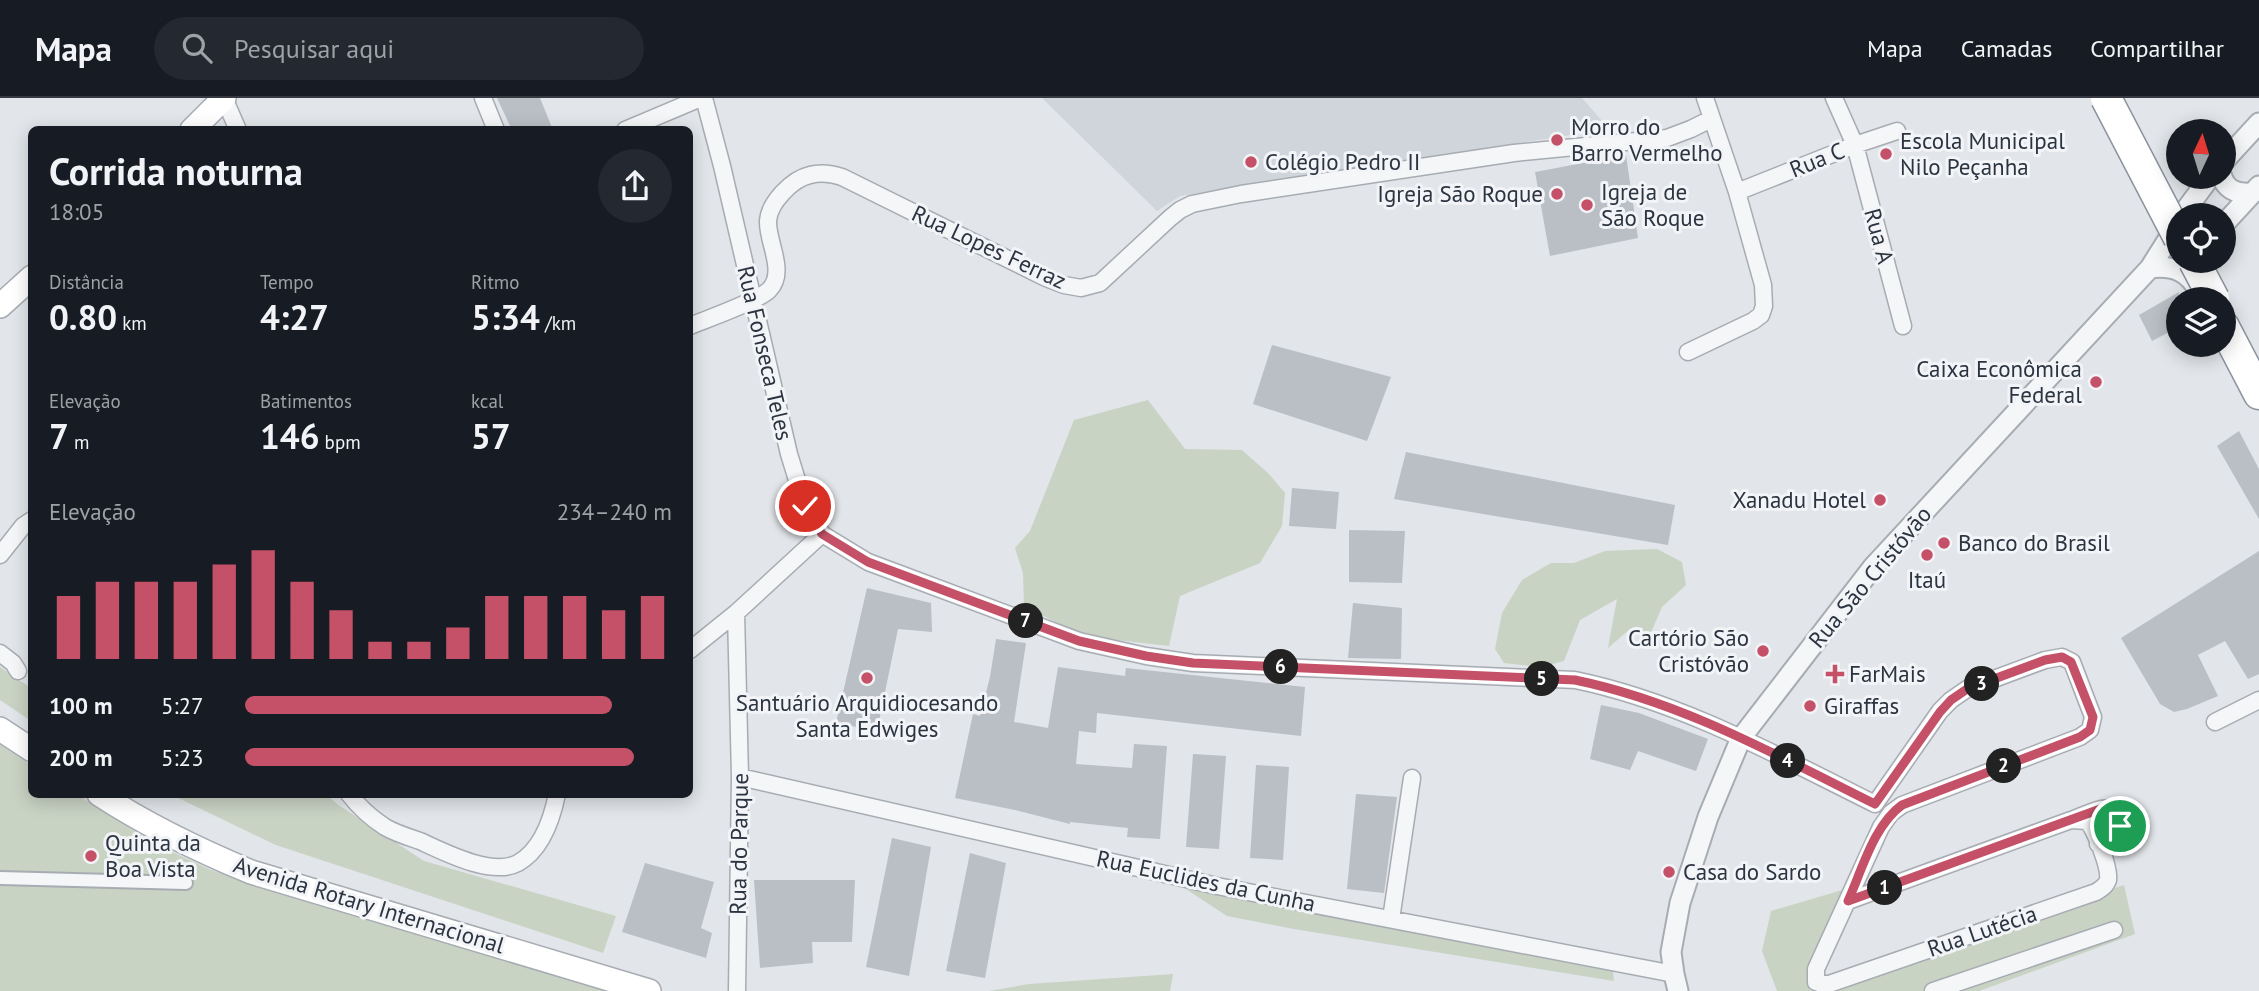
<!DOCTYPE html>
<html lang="pt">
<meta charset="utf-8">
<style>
:root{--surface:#171b24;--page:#242831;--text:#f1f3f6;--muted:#9ea1a6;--line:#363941;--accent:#c45167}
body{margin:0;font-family:"PT Sans",sans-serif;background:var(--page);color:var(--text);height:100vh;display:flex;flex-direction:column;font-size:26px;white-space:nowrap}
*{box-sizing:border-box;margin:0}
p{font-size:23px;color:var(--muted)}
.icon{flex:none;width:38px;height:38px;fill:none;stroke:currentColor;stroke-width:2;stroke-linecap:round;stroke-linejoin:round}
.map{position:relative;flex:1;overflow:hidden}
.panel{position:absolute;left:28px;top:28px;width:665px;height:672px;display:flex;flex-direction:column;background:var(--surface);border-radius:10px;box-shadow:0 4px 18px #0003}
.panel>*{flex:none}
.needle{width:46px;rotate:4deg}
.tools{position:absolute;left:2166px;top:21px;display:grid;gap:14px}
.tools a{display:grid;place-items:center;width:70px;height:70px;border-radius:50%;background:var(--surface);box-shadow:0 4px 18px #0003;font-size:35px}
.pin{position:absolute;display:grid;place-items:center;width:60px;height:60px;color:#fff;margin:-30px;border:4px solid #fff;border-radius:50%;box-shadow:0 2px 7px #0007}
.km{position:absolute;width:35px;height:35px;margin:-18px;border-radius:50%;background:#222;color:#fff;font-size:19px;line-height:35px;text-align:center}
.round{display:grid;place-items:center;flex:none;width:74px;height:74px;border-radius:37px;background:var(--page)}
.headline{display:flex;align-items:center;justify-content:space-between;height:119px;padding:0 21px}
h1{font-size:38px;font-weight:800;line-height:52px}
.metrics{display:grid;grid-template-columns:repeat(3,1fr);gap:10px;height:119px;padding:7px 21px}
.metrics div{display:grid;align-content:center}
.metrics b{font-size:35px;font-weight:800}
.metrics small{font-size:19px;font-weight:400}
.metrics p{font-size:19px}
.chart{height:196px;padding:14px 21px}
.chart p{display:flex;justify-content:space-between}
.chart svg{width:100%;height:126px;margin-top:7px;stroke:var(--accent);stroke-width:6}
ul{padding:0 21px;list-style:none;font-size:23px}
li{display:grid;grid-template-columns:112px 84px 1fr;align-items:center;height:52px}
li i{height:18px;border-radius:9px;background:var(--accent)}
header{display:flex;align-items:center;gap:42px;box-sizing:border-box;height:98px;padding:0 35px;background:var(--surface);border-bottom:2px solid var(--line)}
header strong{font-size:33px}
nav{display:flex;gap:38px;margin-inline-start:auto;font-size:24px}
.search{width:490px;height:63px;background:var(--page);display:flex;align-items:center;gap:18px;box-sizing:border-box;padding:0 24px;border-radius:38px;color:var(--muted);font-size:26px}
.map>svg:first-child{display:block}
.built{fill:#d0d4db}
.green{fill:#c8d3c4}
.building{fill:#babfc6}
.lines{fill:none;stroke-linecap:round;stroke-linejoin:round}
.pedestrian-casing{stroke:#a7acb3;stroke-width:16}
.minor-casing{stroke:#a7acb3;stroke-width:19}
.tertiary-casing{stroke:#a7acb3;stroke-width:23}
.secondary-casing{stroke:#a7acb3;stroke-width:26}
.motorway-casing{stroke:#8b939f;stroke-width:33}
.pedestrian{stroke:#f5f6f8;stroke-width:12}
.minor{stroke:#f5f6f8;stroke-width:16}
.tertiary{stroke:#f5f6f8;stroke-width:19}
.secondary{stroke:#fff;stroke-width:23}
.motorway{stroke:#fff;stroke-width:30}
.motorway-bridge-casing{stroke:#8b939f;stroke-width:33;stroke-linecap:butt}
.motorway-bridge{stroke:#fff;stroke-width:30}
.route-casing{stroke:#fff;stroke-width:14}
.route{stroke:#c45167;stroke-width:9}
.poi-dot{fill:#c45167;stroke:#f2f4f7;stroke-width:2.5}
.labels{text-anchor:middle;stroke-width:6;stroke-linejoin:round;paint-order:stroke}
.poi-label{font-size:23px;fill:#2b3440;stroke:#f2f4f7;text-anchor:start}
.street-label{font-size:23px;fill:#2b3440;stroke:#f2f4f7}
</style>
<header>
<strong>Mapa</strong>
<div class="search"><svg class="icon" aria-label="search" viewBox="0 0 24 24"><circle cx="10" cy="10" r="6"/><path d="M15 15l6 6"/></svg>Pesquisar aqui</div>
<nav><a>Mapa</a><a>Camadas</a><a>Compartilhar</a></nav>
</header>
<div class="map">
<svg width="2259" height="893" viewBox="0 0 2259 893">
<rect width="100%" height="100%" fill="#e2e5e9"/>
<!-- built -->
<path class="built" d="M1042,0H1582L1609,31L1180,98L1157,113Z"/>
<!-- green -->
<path class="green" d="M1148,302L1185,351L1242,352L1269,376L1285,395L1282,428L1260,465L1180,498L1169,548L1083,538L1024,508L1023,475L1015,450L1030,433L1074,322Z
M1657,451L1682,464L1686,487L1662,509L1649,539L1630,531L1608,550L1617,501L1580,522L1564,563L1541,569L1504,565L1495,551L1502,515L1522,482L1551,465H1574L1605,453Z
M0,569L31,590V623L0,602Z
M0,646L31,667L32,696L78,697L153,745L211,772L619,893H0Z
M172,697H327L337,706L424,763L616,818L603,855L276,747Z
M1163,776L1611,858L1614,883L1294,831L1227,818Z
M2124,787L2135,836L1979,893H1777L1762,853L1771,813L1849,790L1822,886Z
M1173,876L1170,893H989L1029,886Z"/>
<!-- building -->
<path class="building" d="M497,0H540L553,32H512Z
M1626,57L1638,140L1550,158L1535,74Z
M2179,194V229L2152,243L2139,217Z
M1272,247L1391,279L1367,343L1253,306Z
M2239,333L2259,371V421L2217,348Z
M1406,354L1675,407L1668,447L1394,401Z
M1292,390L1339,394L1336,431L1289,428Z
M1349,432L1405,433L1402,485L1349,484Z
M2259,453V576L2248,581L2225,543L2198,557L2218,598L2187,611L2174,614L2160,606L2121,540Z
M867,490L931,505L932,534L898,531L877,633L836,625Z
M1353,505L1402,510L1401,561L1348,560Z
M996,541L1026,545L1014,624L1048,630L1058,569L1125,578L1126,570L1305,589L1301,638L1097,615L1096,635L1079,633L1076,666L1132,670L1134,646L1167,648L1160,741L1127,739L1128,730L1070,724V726L1015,712L955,700L973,616L980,618L990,579Z
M1601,607L1639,615L1708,641L1696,673L1638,653L1630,672L1590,661Z
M1193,656L1226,658L1219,751L1186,749Z
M1256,667L1289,669L1283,762L1250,760Z
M1356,696L1397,699L1384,795L1347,791Z
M892,740L931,749L909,878L866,869Z
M970,755L1006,765L985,880L946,873Z
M645,765L714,784L701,830L712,835L706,860L622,834Z
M754,782H855L852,844H812L813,865L760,870Z"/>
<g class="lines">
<!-- pedestrian casing -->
<g class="pedestrian-casing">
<path id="pedestrian" d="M0,780L186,785"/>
</g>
<!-- minor casing -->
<g class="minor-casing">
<path id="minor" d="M224,0L238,32
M483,0L496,32
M704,0L722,68L789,356L805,408L822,436L868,464L1079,543L1146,558L1193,565L1575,582C1682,604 1778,658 1875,706L1940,613L1951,602L1967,591L2045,562L2062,559L2072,564L2093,619L2090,632L2080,639L1902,707L1891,715L1881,729L1816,871V884L1822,886H1829L2096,794C2101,791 2106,788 2108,782C2110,770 2095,731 2087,723L2071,722L1848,803
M1834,0L1855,47L1903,228
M625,32L701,0
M1737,94L1855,47L1897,33
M690,228C707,221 758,203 769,192C787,174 767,144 768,123C769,105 792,81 810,77C821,74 830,75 842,79L1046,180L1064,187L1081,190L1100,185L1170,120L1180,112L1192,106L1241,96L1514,55L1667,40L1691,31L1711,21
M1688,254L1753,223L1761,217L1764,208L1763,187L1737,94L1705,0
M0,457L23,428L32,422
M736,515L740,679L737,893
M690,552L736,515L822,436
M0,555L13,565L18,573
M2215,624L2259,602
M740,679L1217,788L1674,876
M349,696C359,709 371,720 385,729C395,735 408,739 420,743C444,754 492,779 518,765C541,752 552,721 557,696
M2074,721C2095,713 2120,697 2120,734L2117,737L2098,746
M1391,821L1412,680
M1933,893L2114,832"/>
</g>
<!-- tertiary casing -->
<g class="tertiary-casing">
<path id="tertiary" d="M2224,63L2259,25
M2222,79C2227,93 2238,96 2253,95
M2182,117L2210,79
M2224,126L2259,88
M2150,170C2173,167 2189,173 2199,194
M1678,893L1674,876L1671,854L1680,805L1708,719L1741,640L1873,469L2150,170L2179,124"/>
</g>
<!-- secondary casing -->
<g class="secondary-casing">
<path id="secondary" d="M192,32L224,0
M0,208L32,179
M0,631L32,652
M99,696C148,728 198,752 251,774L649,893"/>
</g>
<!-- motorway casing -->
<g class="motorway-casing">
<path id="motorway" d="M2224,229L2259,296"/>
</g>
<!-- pedestrian -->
<use href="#pedestrian" class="pedestrian"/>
<!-- minor -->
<use href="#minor" class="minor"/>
<!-- tertiary -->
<use href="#tertiary" class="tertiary"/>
<!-- secondary -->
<use href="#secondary" class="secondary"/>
<!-- motorway -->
<use href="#motorway" class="motorway"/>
<!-- motorway-bridge casing -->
<g class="motorway-bridge-casing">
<path id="motorway-bridge" d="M2106,0L2179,140
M2194,163L2214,201"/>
</g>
<!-- motorway-bridge -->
<use href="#motorway-bridge" class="motorway-bridge"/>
</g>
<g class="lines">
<!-- route casing -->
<g class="route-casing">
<path id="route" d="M805,408L822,436L868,464L1079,543L1146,558L1193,565L1575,582C1682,604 1778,658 1875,706L1940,614L1951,602L1967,591L2045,562L2062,559L2071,564L2093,619L2090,632L2080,639L1902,707C1874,727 1862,772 1848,803L2103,710C2116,709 2117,718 2120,728"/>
</g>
<!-- route -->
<use href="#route" class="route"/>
</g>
<!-- markers -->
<g class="poi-dot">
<circle cx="1557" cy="42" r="7"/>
<circle cx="1886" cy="56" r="7"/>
<circle cx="1251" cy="64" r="7"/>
<circle cx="1557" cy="96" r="7"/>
<circle cx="1587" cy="107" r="7"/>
<circle cx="2096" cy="284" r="7"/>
<circle cx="1880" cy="402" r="7"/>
<circle cx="1944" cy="445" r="7"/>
<circle cx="1927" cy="457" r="7"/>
<circle cx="1763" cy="553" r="7"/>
<path d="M1831.5 565.5h7v7h7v7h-7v7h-7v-7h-7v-7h7z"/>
<circle cx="867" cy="580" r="7"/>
<circle cx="1810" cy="608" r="7"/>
<circle cx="91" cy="758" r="7"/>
<circle cx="1669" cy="774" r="7"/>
</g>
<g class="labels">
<!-- poi labels -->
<g class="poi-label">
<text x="1571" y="37">Morro do<tspan x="1571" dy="26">Barro Vermelho</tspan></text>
<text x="1900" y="51">Escola Municipal<tspan x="1900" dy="26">Nilo Peçanha</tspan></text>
<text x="1265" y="72">Colégio Pedro II</text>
<text x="1601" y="102">Igreja de<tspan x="1601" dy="26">São Roque</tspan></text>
<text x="1543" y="104" text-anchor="end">Igreja São Roque</text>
<text x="2082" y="279" text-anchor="end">Caixa Econômica<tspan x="2082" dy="26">Federal</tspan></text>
<text x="1866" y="410" text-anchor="end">Xanadu Hotel</text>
<text x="1958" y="453">Banco do Brasil</text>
<text x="1927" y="490" text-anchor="middle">Itaú</text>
<text x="1749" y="548" text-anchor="end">Cartório São<tspan x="1749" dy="26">Cristóvão</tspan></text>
<text x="1849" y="584">FarMais</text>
<text x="867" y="613" text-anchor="middle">Santuário Arquidiocesando<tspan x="867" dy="26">Santa Edwiges</tspan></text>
<text x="1824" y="616">Giraffas</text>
<text x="105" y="753">Quinta da<tspan x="105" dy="26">Boa Vista</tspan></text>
<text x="1683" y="782">Casa do Sardo</text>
</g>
<!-- street labels -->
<g class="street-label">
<text transform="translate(1817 62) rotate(-22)" y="8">Rua C</text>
<text transform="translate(1879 138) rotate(75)" y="8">Rua A</text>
<text transform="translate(989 149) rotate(25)" y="8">Rua Lopes Ferraz</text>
<text transform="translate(765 255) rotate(77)" y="8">Rua Fonseca Teles</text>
<text transform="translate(1870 479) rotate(-50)" y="8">Rua São Cristóvão</text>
<text transform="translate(739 746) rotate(-89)" y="8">Rua do Parque</text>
<text transform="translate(1206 783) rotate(12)" y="8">Rua Euclides da Cunha</text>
<text transform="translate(369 807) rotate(17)" y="8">Avenida Rotary Internacional</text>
<text transform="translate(1982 833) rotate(-19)" y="8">Rua Lutécia</text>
</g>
</g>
</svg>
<div class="tools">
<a><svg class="needle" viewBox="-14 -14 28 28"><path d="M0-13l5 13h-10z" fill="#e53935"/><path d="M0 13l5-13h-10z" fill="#9ea1a6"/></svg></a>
<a><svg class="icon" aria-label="locate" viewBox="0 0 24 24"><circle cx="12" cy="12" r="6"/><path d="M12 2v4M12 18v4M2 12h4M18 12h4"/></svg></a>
<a><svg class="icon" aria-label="layers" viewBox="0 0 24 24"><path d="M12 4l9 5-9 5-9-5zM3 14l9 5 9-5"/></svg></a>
</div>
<div class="pin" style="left:2120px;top:728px;background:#1e9e55"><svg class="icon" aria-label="arrive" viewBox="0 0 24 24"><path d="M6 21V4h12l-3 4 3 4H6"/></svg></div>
<div class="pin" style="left:805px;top:408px;background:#d93025"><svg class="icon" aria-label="check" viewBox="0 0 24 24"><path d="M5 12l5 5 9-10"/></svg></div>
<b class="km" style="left:1885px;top:790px">1</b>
<b class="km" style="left:2004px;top:668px">2</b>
<b class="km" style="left:1982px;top:586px">3</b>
<b class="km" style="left:1788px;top:663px">4</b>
<b class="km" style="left:1542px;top:581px">5</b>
<b class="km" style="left:1281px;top:569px">6</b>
<b class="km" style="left:1026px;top:523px">7</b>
<section class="panel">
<div class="headline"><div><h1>Corrida noturna</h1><p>18:05</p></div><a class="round"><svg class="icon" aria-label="share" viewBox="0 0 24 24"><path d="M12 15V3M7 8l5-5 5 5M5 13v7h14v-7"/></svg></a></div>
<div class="metrics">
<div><p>Distância</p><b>0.80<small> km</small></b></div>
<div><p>Tempo</p><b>4:27</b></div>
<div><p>Ritmo</p><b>5:34<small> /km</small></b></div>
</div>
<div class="metrics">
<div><p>Elevação</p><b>7<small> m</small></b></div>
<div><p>Batimentos</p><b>146<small> bpm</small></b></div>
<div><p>kcal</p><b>57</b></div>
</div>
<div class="chart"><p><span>Elevação</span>234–240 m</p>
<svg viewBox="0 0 160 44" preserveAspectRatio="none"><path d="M5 44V22M15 44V17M25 44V17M35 44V17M45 44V11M55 44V6M65 44V17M75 44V27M85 44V38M95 44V38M105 44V33M115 44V22M125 44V22M135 44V22M145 44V27M155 44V22"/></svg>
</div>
<ul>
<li><b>100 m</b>5:27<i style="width:86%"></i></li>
<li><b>200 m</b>5:23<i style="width:91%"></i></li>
</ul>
</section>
</div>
